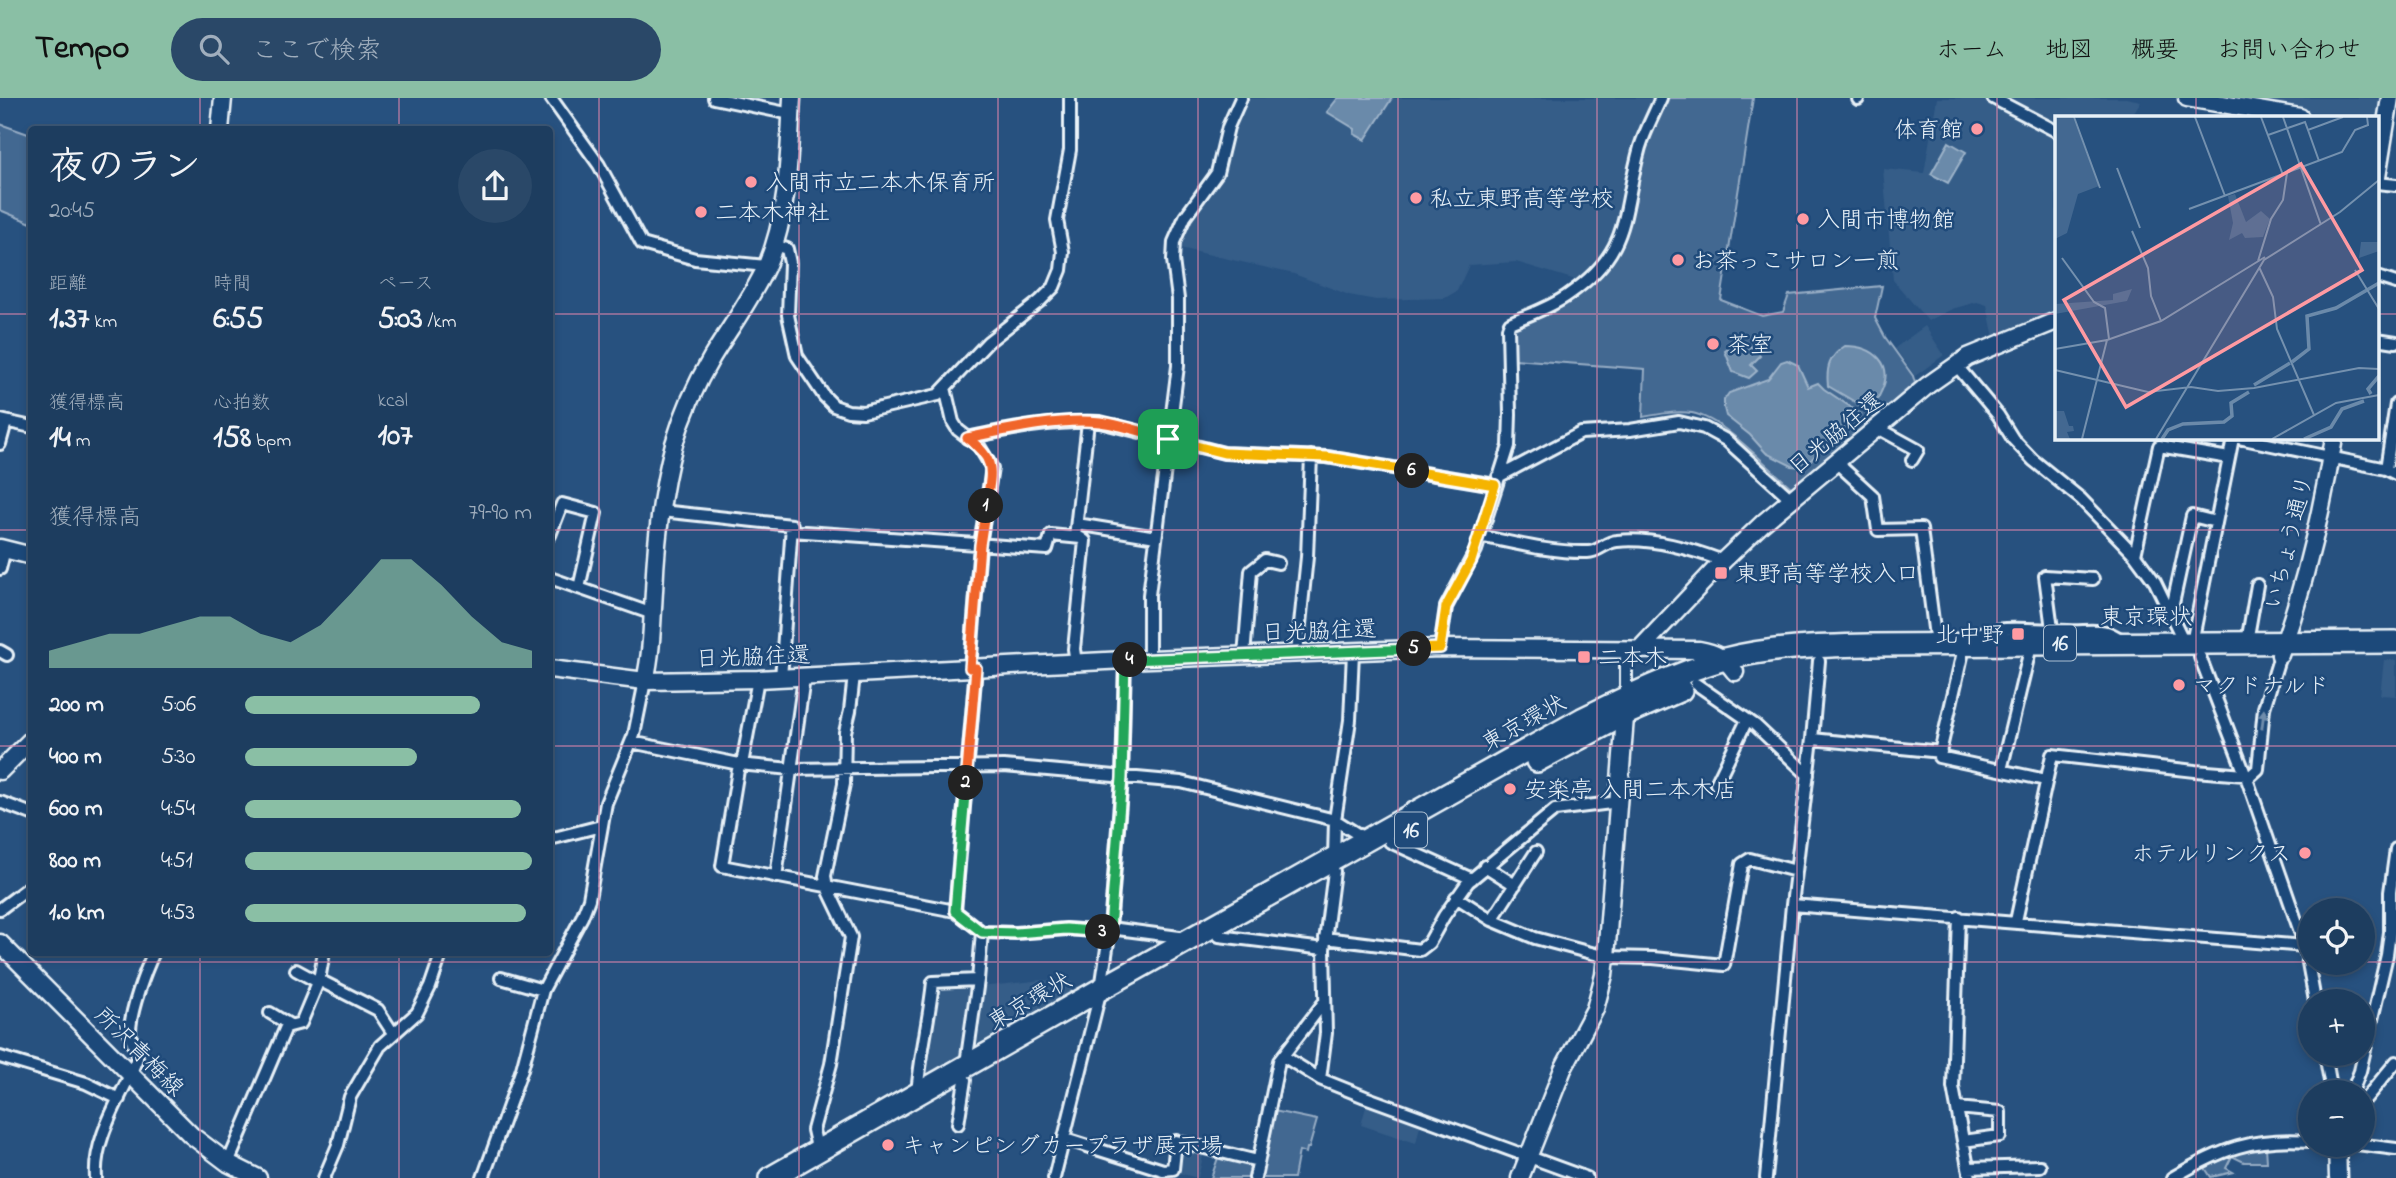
<!DOCTYPE html>
<html lang="ja">
<meta charset="utf-8">
<style>
:root{--surface:#1d3d5f;--page:#2a4868;--text:#f1f3f6;--muted:#a0aebd;--line:#3b5674;--accent:#8abfa5}
body{margin:0;font-family:"Indie Flower","Klee One",sans-serif;background:var(--page);color:var(--text);height:100vh;display:flex;flex-direction:column;font-size:26px;white-space:nowrap}
*{box-sizing:border-box;margin:0}
p{font-size:23px;color:var(--muted)}
.icon{flex:none;width:38px;height:38px;fill:none;stroke:currentColor;stroke-width:2;stroke-linecap:round;stroke-linejoin:round}
.map{position:relative;flex:1;overflow:hidden}
.side{position:absolute;left:28px;top:28px;width:525px;height:830px;display:flex;flex-direction:column;background:var(--surface);border-radius:7px;box-shadow:0 4px 10px #0003,0 0 0 2px var(--line)}
.side>*{flex:none}
.fabs{position:absolute;left:2298px;top:800px;display:grid;gap:14px}
.fabs a{display:grid;place-items:center;width:77px;height:77px;border-radius:50%;background:var(--surface);box-shadow:0 4px 10px #0003,0 0 0 2px var(--line);font-size:35px}
.pin{position:absolute;display:grid;place-items:center;width:60px;height:60px;color:#fff;margin:-30px;border-radius:14px;box-shadow:0 4px 10px #0006}
.km{position:absolute;width:35px;height:35px;margin:-18px;border-radius:50%;background:#222;color:#fff;font-size:19px;line-height:35px;text-align:center}
.round{display:grid;place-items:center;flex:none;width:74px;height:74px;border-radius:37px;background:var(--page)}
.summary{display:flex;align-items:center;justify-content:space-between;height:119px;padding:0 21px}
h1{font-size:38px;font-weight:700;line-height:52px}
.figures{display:grid;grid-template-columns:repeat(3,1fr);gap:10px;height:119px;padding:7px 21px}
.figures div{display:grid;align-content:center}
.figures b{font-size:30px;font-weight:700}
.figures small{font-size:19px;font-weight:400}
.figures p{font-size:19px}
.chart{height:196px;padding:14px 21px}
.chart p{display:flex;justify-content:space-between}
.chart svg{width:100%;height:126px;margin-top:7px;fill:var(--accent);opacity:.7}
ul{padding:0 21px;list-style:none;font-size:23px}
li{display:grid;grid-template-columns:112px 84px 1fr;align-items:center;height:52px}
li i{height:18px;border-radius:9px;background:var(--accent)}
header{display:flex;align-items:center;gap:42px;box-sizing:border-box;height:98px;padding:0 35px;background:var(--accent);color:#111}
header strong{font-size:33px}
nav{display:flex;gap:38px;margin-inline-start:auto;font-size:24px}
.search{width:490px;height:63px;background:var(--page);display:flex;align-items:center;gap:18px;box-sizing:border-box;padding:0 24px;border-radius:38px;color:var(--muted);font-size:26px}
.map>svg:first-child{display:block}
.built{fill:#355d88}
.green{fill:#436891;stroke:#96acc4;stroke-width:2}
.water{fill:#6b8aaa;stroke:#9db3c9;stroke-width:2}
.lines{fill:none;stroke-linecap:round;stroke-linejoin:round}
.street-casing{stroke:#e8f1f8;stroke-width:16}
.secondary-casing{stroke:#e8f1f8;stroke-width:21}
.highway-casing{stroke:#e8f1f8;stroke-width:26}
.street{stroke:#1f4a7a;stroke-width:10}
.secondary{stroke:#1f4a7a;stroke-width:16}
.highway{stroke:#1f4a7a;stroke-width:21}
.oneway{fill:#6f8dac}
.split-1-casing{stroke:#fff;stroke-width:14}
.split-2-casing{stroke:#fff;stroke-width:14}
.split-3-casing{stroke:#fff;stroke-width:14}
.split-4-casing{stroke:#fff;stroke-width:14}
.split-5-casing{stroke:#fff;stroke-width:14}
.split-6-casing{stroke:#fff;stroke-width:14}
.split-7-casing{stroke:#fff;stroke-width:14}
.split-1{stroke:#f0652b;stroke-width:9}
.split-2{stroke:#f0652b;stroke-width:9}
.split-3{stroke:#22a559;stroke-width:9}
.split-4{stroke:#22a559;stroke-width:9}
.split-5{stroke:#22a559;stroke-width:9}
.split-6{stroke:#f5b400;stroke-width:9}
.split-7{stroke:#f5b400;stroke-width:9}
.grid{fill:none;stroke:#d584aa;stroke-width:2;stroke-opacity:0.55}
.poi-dot{fill:#ff9aa2;stroke:#1f4a7a;stroke-width:2.5}
.labels{text-anchor:middle;stroke-width:5;stroke-linejoin:round;paint-order:stroke}
.shield{fill:#1f4a7a;stroke:#acbfd2;stroke-width:2}
.shield-label{font-size:21px;font-weight:bold;fill:#e8f1f8}
.poi-label{font-size:23px;fill:#e8f1f8;stroke:#1f4a7a;text-anchor:start}
.street-label{font-size:23px;fill:#e8f1f8;stroke:#1f4a7a}
.inset-river{fill:none;stroke:#6b8aaa;stroke-width:3.5}
.inset-road{fill:none;stroke:#7491af;stroke-width:2}
.view{fill:#ff9aa2;fill-opacity:0.15;stroke:#ff9aa2;stroke-width:3.5}
.inset-edge{fill:none;stroke:#e8f1f8;stroke-width:3.5}
</style>
<header>
<strong>Tempo</strong>
<div class="search"><svg class="icon" aria-label="search" viewBox="0 0 24 24"><circle cx="10" cy="10" r="6"/><path d="M15 15l6 6"/></svg>ここで検索</div>
<nav><a>ホーム</a><a>地図</a><a>概要</a><a>お問い合わせ</a></nav>
</header>
<div class="map">
<svg width="2396" height="1080" viewBox="0 0 2396 1080">
<rect width="100%" height="100%" fill="#27517f"/>
<filter id="ink" filterUnits="userSpaceOnUse"><feTurbulence type="fractalNoise" baseFrequency=".0143" numOctaves="2"/><feDisplacementMap in="SourceGraphic" scale="14" xChannelSelector="R" yChannelSelector="G"/><feConvolveMatrix kernelMatrix="1 2 1 2 8 2 1 2 1" color-interpolation-filters="sRGB"/></filter>
<g filter="url(#ink)">
<!-- built -->
<path class="built" d="M1246,0H1655L1635,41L1621,121L1615,143L1601,163L1576,182L1516,164L1469,167L1457,193L1445,200L1376,202L1349,197L1294,176L1180,150L1183,135L1222,79L1233,28Z
M1937,0H1986L2056,36V216L1994,240L1987,207L1977,204L1952,211L1928,223L1893,182L1883,71L1924,75Z
M2001,0H2126L2141,3L2131,19H2056V29Z
M2220,0H2396V28L2377,25V19H2341Z
M1925,228L1944,257L1915,278L1895,250Z
M2384,562H2396V598L2380,597Z
M1042,882L1072,884L1071,899L981,948L971,946L981,889Z
M975,888L965,960L930,980L922,978L936,891Z
M1367,1005L1421,1023L1416,1045L1361,1027Z
M1179,1048L1204,1054L1198,1080L1175,1074Z"/>
<!-- green -->
<path class="green" d="M1665,0H1753L1721,202L1762,218L1783,214L1789,197L1882,188L1875,220L1885,239L1913,278L1915,285L1792,390C1766,368 1724,321 1692,315C1675,313 1659,316 1643,319L1645,271L1514,261L1512,226L1541,216L1618,150L1643,45Z
M0,26L31,37V125L0,112Z
M1274,1013L1317,1022L1309,1050H1307L1306,1055L1299,1053L1294,1080H1260Z
M2266,1048L2267,1064H2244L2232,1058L2226,1070L2233,1074L2211,1079L2205,1070L2235,1055Z
M1219,1057L1252,1065L1254,1069L1252,1080H1211Z"/>
<!-- water -->
<path class="water" d="M1338,0H1392L1365,42L1354,36L1355,31L1327,14Z
M1949,44L1966,54L1948,85L1931,76Z
M1745,246L1756,251L1760,258L1751,267L1757,273L1749,280L1733,274L1725,253L1733,247Z
M1845,248C1874,248 1895,266 1881,294C1878,302 1874,307 1867,311L1828,288C1826,270 1829,258 1845,248Z
M1787,262L1798,267L1808,289L1818,285L1824,291L1861,316L1803,369L1792,368L1766,355L1750,337L1726,318L1724,310V302L1729,295L1768,281L1781,264Z"/>
<g class="lines">
<!-- street casing -->
<g class="street-casing">
<path id="street" d="M551,0L599,67L642,146L695,161L766,168
M714,0L791,16
M1858,0V1
M1993,0L2056,33
M2377,85L2396,87
M774,147L787,151L790,165L788,217L797,258L824,298L834,308L848,313L863,314L938,297L988,244L1040,203L1054,189L1061,172L1063,154L1057,122L1070,52V0
M2377,179L2396,185
M2377,241L2396,244
M1956,267L1998,317L2013,341L2033,362L2081,401L2135,457L2155,484L2184,544
M945,290L953,324L958,332L979,348L992,370L980,447L970,570
M0,322L32,329
M1878,330L1918,352L1912,362
M967,340C1010,331 1055,322 1100,324L1224,355L1327,359L1495,387
M2239,340L2386,371L2396,376
M0,346L6,324
M1836,364L1873,398L1878,432L1921,431L1936,546
M2386,371L2396,306
M1498,379L1581,335L1630,332L1679,324L1704,330L1726,342L1791,401
M661,413L792,427L781,580
M1077,426L1156,439
M791,433L1047,451L1051,437L1081,440L1085,443L1074,551L1076,565
M550,437L562,406L596,415L579,490
M1480,438C1514,445 1552,455 1588,454C1599,454 1605,444 1617,443C1652,439 1691,451 1723,463
M1075,439L1088,324
M2135,457L2159,348L2229,360
M0,471L5,451
M550,480L653,516
M2171,515L2192,418L2216,424
M2052,531L2045,478L2093,481
M1966,541C1992,525 2038,532 2068,533C2080,534 2095,531 2106,534C2111,535 2116,539 2121,541
M2247,544L2257,487
M2192,545L2233,340
M1440,550L1446,509L1476,452L1509,348L1510,316L1508,230L1510,225C1530,216 1550,210 1568,197C1633,152 1621,117 1640,49C1645,33 1654,16 1661,0
M0,553L7,557
M1297,555L1307,459L1311,358
M1244,558L1251,473L1265,462L1278,465
M1962,558L1939,659L2046,682
M2200,559L2247,681L2305,848L2315,903
M1149,562V497L1178,268V201L1173,162L1174,144L1185,119L1217,75L1228,29L1241,0
M1696,586L1755,627L1808,677
M1626,599V552
M1812,641L1941,654
M631,644L739,666L791,671L1004,668L1181,684L1335,722L1367,742
M739,666L722,768L955,813L982,834L1016,835L1066,831L1110,834
M742,666L758,581
M2001,672L2029,556
M2247,681L2258,671L2264,610L2280,557
M1716,686L1747,622
M0,704L32,716
M550,741L601,728
M1390,744L1472,781
M1334,760L1335,722L1350,622L1353,554
M1485,768L1515,787
M776,779L804,580
M1456,799L1492,822L1535,840L1606,859L1653,860L1724,867L1742,766L1750,761L1796,773
M1792,807L2305,848
M0,811L32,787
M955,813L976,570
M1959,819L1953,989L1970,1080
M1492,822L1536,754
M2016,823L2052,657L2195,673L2245,677
M1110,830L1187,840
M1219,838L1324,851
M1325,840L1420,852L1429,845L1444,818L1468,784L1555,712L1619,704
M296,872L318,884
M501,880L543,892
M319,882L378,912L393,935
M270,915L290,927
M2325,956L2332,994
M1283,958L1320,981L1365,999L1587,1080
M0,959L86,985L119,1001
M966,966L978,882
M1320,981L1326,935L1324,851L1334,773
M2352,994L2360,973L2387,857L2390,834V794L2396,751
M917,996C920,958 929,922 933,884L978,882L982,834
M2362,1005L2396,964
M1957,1010L2000,1014V1038L1963,1043
M958,1026L965,982
M1065,1041L1163,1072L1173,1071L1176,1043L1258,1063
M2357,1046L2396,1051
M818,1054L813,1032L831,966L851,839L827,789L825,778L844,686L845,634L850,613L854,577
M228,1065L286,929L301,925L319,882L324,854
M1968,1070L2040,1068
M96,1080C93,1038 123,998 137,960C137,951 130,943 130,934C130,913 145,873 154,854
M324,1080L338,1047L350,999L380,948L417,915L430,889L442,854
M483,1080L522,971L543,892L582,819L589,801L606,705L634,637L645,583
M1054,1080L1101,891L1110,830L1122,680L1125,562
M1255,1080L1279,963L1325,903
M1766,1080L1792,807L1812,641L1819,563
M2172,1080C2221,1051 2252,1039 2310,1043"/>
</g>
<!-- secondary casing -->
<g class="secondary-casing">
<path id="secondary" d="M2187,0L2300,19
M220,32L223,0
M2377,79L2390,0
M0,450L32,458
M1639,552L1723,463L1763,425L1928,287L1968,259L2056,223
M2280,557C2305,486 2322,414 2334,340
M550,571L645,583L758,581L1125,562L1440,550L1699,552C1716,555 1725,560 1735,574
M645,583C652,553 652,524 654,493C656,444 661,394 674,346C683,315 696,286 712,259C731,228 752,200 767,167C789,115 789,56 792,0
M0,673L32,641
M0,845L191,1037L228,1065L258,1080
M2337,1046L2338,1080
M1520,1080L1563,971L1595,911L1604,877L1606,859L1626,607"/>
</g>
<!-- highway casing -->
<g class="highway-casing">
<path id="highway" d="M1537,663L1626,616L1681,592
M770,1080L1101,891L1582,621C1628,598 1676,575 1725,561C1772,549 1821,548 1869,547L2396,544"/>
</g>
<!-- street -->
<use href="#street" class="street"/>
<!-- secondary -->
<use href="#secondary" class="secondary"/>
<!-- highway -->
<use href="#highway" class="highway"/>
</g>
<!-- one-way arrows -->
<defs><path id="oneway-solid" d="M-6-.8H1V-3.2L6.5 0L1 3.2V.8H-6Z" transform="scale(1.75)"/></defs>
<use class="oneway" href="#oneway-solid" transform="translate(2263 621) rotate(-83)"/>
</g>
<g class="lines" filter="url(#ink)">
<!-- split-1 casing -->
<g class="split-1-casing">
<path id="split-1" d="M986,408C991,375 998,362 967,340C1005,332 1062,319 1100,324C1123,327 1146,335 1168,341"/>
</g>
<!-- split-2 casing -->
<g class="split-2-casing">
<path id="split-2" d="M966,685L976,570H970L980,447L986,408"/>
</g>
<!-- split-3 casing -->
<g class="split-3-casing">
<path id="split-3" d="M966,685L955,813L982,834L1016,835L1066,831L1103,834"/>
</g>
<!-- split-4 casing -->
<g class="split-4-casing">
<path id="split-4" d="M1103,834H1110V830L1122,680L1125,562H1130"/>
</g>
<!-- split-5 casing -->
<g class="split-5-casing">
<path id="split-5" d="M1130,562L1414,551"/>
</g>
<!-- split-6 casing -->
<g class="split-6-casing">
<path id="split-6" d="M1412,373L1495,387L1471,463L1446,509L1440,550L1414,551"/>
</g>
<!-- split-7 casing -->
<g class="split-7-casing">
<path id="split-7" d="M1168,341L1224,355L1327,359L1412,373"/>
</g>
<!-- split-1 -->
<use href="#split-1" class="split-1"/>
<!-- split-2 -->
<use href="#split-2" class="split-2"/>
<!-- split-3 -->
<use href="#split-3" class="split-3"/>
<!-- split-4 -->
<use href="#split-4" class="split-4"/>
<!-- split-5 -->
<use href="#split-5" class="split-5"/>
<!-- split-6 -->
<use href="#split-6" class="split-6"/>
<!-- split-7 -->
<use href="#split-7" class="split-7"/>
</g>
<!-- grid -->
<path class="grid" d="M200,0V32M399,0V32M599,0V1080M799,0V1080M998,0V1080M1198,0V1080M1398,0V1080M1597,0V1080M1797,0V1080M1997,0V1080M2196,0V19M0,216H32M550,216H2056M2377,216H2396M2196,340V1080M0,432H32M550,432H2396M0,648H32M550,648H2396M200,854V1080M399,854V1080M0,864H2310M2362,864H2396"/>
<!-- markers -->
<g class="poi-dot">
<circle cx="1977" cy="31" r="7"/>
<circle cx="751" cy="84" r="7"/>
<circle cx="1416" cy="100" r="7"/>
<circle cx="701" cy="114" r="7"/>
<circle cx="1803" cy="121" r="7"/>
<circle cx="1678" cy="162" r="7"/>
<circle cx="1713" cy="246" r="7"/>
<rect x="1714" y="468" width="14" height="14" rx="3.5"/>
<rect x="2011" y="529" width="14" height="14" rx="3.5"/>
<rect x="1577" y="552" width="14" height="14" rx="3.5"/>
<circle cx="2179" cy="587" r="7"/>
<circle cx="1510" cy="691" r="7"/>
<circle cx="2305" cy="755" r="7"/>
<circle cx="888" cy="1047" r="7"/>
</g>
<g class="labels">
<!-- shield labels -->
<g class="shield">
<rect x="2044" y="527.5" width="32" height="35" rx="5"/>
<rect x="1395" y="714.5" width="32" height="35" rx="5"/>
</g>
<g class="shield-label">
<text x="2060" y="552">16</text>
<text x="1411" y="739">16</text>
</g>
<!-- poi labels -->
<g class="poi-label">
<text x="1963" y="39" text-anchor="end">体育館</text>
<text x="765" y="92">入間市立二本木保育所</text>
<text x="1430" y="108">私立東野高等学校</text>
<text x="715" y="122">二本木神社</text>
<text x="1817" y="129">入間市博物館</text>
<text x="1692" y="170">お茶っこサロン一煎</text>
<text x="1727" y="254">茶室</text>
<text x="1735" y="483">東野高等学校入口</text>
<text x="2004" y="544" text-anchor="end">北中野</text>
<text x="1598" y="567">二本木</text>
<text x="2193" y="595">マクドナルド</text>
<text x="1524" y="699">安楽亭 入間二本木店</text>
<text x="2291" y="763" text-anchor="end">ホテルリンクス</text>
<text x="902" y="1055">キャンピングカープラザ展示場</text>
</g>
<!-- street labels -->
<g class="street-label">
<text transform="translate(1835 335) rotate(-40)" y="8">日光脇往還</text>
<text transform="translate(2288 444) rotate(-76)" y="8">いちょう通り</text>
<text x="2146" y="526">東京環状</text>
<text transform="translate(1319 532) rotate(-2)" y="8">日光脇往還</text>
<text transform="translate(753 558) rotate(-2)" y="8">日光脇往還</text>
<text transform="translate(1523 624) rotate(-29)" y="8">東京環状</text>
<text transform="translate(1029 902) rotate(-30)" y="8">東京環状</text>
<text transform="translate(140 953) rotate(45)" y="8">所沢青梅線</text>
</g>
</g>
<!-- overview -->
<g transform="translate(2055 18)">
<rect width="324" height="324" fill="#27517f"/>
<path d="M0,1H18L44,70L23,78L12,117L0,123ZM180,78L191,106L206,95L215,103L208,121L190,122L187,117L174,124L178,107L173,80ZM306,126H323L324,135L304,142ZM77,173L72,185L0,198V188L58,184V178ZM0,295H9L14,310H18L19,315L12,316L15,323H0Z" fill="#436891"/>
<path class="inset-river" d="M237,246L254,233L252,200L281,192L324,167M199,269L235,247M316,278L313,273L324,260M107,323L113,314L128,308L169,306L177,300L176,287L194,276M249,323L276,311L287,293L309,285"/>
<path class="inset-road" d="M19,1L45,72M140,1L170,80M206,1L228,59M228,1L266,109M253,14L264,45M213,19L250,6L253,14L288,1M62,52L85,112M134,93L287,36L300,14L313,9L312,1M77,115L93,152L96,180L106,205M7,142L39,186L50,192L54,223M203,145L216,103L228,84L232,57M204,151L218,181L222,213L259,299M300,154L324,193M0,233L52,224M0,254L93,276L136,271L163,275L199,272L304,252L324,253M27,323L52,224L106,205L210,141M101,323L209,144L285,96L324,64M217,323L281,287L324,279"/>
<path class="view" d="M246,48L307,154L71,291L9,184Z"/>
<rect width="324" height="324" class="inset-edge"/>
</g>
</svg>
<div class="fabs">
<a><svg class="icon" aria-label="locate" viewBox="0 0 24 24"><circle cx="12" cy="12" r="6"/><path d="M12 2v4M12 18v4M2 12h4M18 12h4"/></svg></a>
<a>+</a>
<a>−</a>
</div>
<div class="pin" style="left:1168px;top:341px;background:#1e9e55"><svg class="icon" aria-label="arrive" viewBox="0 0 24 24"><path d="M6 21V4h12l-3 4 3 4H6"/></svg></div>
<b class="km" style="left:986px;top:408px">1</b>
<b class="km" style="left:966px;top:685px">2</b>
<b class="km" style="left:1103px;top:834px">3</b>
<b class="km" style="left:1130px;top:562px">4</b>
<b class="km" style="left:1414px;top:551px">5</b>
<b class="km" style="left:1412px;top:373px">6</b>
<section class="side">
<div class="summary"><div><h1>夜のラン</h1><p>20:45</p></div><a class="round"><svg class="icon" aria-label="share" viewBox="0 0 24 24"><path d="M12 15V3M7 8l5-5 5 5M5 13v7h14v-7"/></svg></a></div>
<div class="figures">
<div><p>距離</p><b>1.37<small> km</small></b></div>
<div><p>時間</p><b>6:55</b></div>
<div><p>ペース</p><b>5:03<small> /km</small></b></div>
</div>
<div class="figures">
<div><p>獲得標高</p><b>14<small> m</small></b></div>
<div><p>心拍数</p><b>158<small> bpm</small></b></div>
<div><p>kcal</p><b>107</b></div>
</div>
<div class="chart"><p><span>獲得標高</span>79–90 m</p>
<svg viewBox="0 0 160 44" preserveAspectRatio="none"><path d="M0 44V38L10 35L20 32L30 32L40 29L50 26L60 26L70 32L80 35L90 29L100 18L110 6L120 6L130 15L140 26L150 35L160 38V44z"/></svg>
</div>
<ul>
<li><b>200 m</b>5:06<i style="width:82%"></i></li>
<li><b>400 m</b>5:30<i style="width:60%"></i></li>
<li><b>600 m</b>4:54<i style="width:96%"></i></li>
<li><b>800 m</b>4:51<i style="width:100%"></i></li>
<li><b>1.0 km</b>4:53<i style="width:98%"></i></li>
</ul>
</section>
</div>
